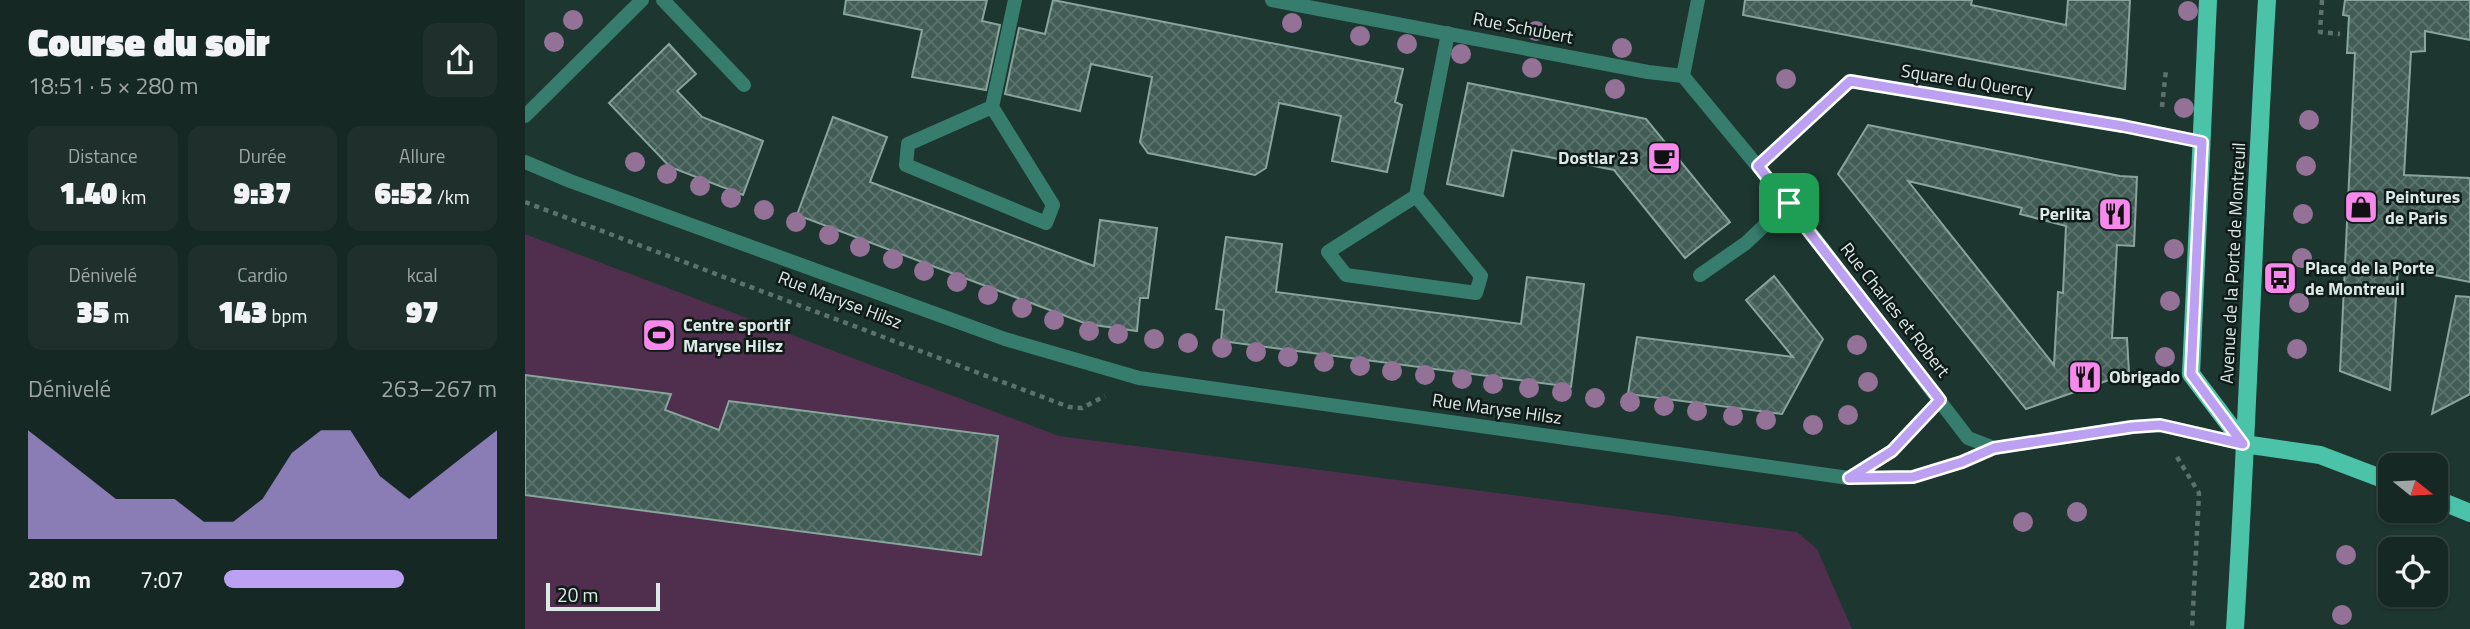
<!DOCTYPE html>
<html lang="fr">
<meta charset="utf-8">
<style>
:root{--surface:#162824;--page:#1f302c;--text:#f1f3f6;--muted:#9ea6a6;--line:#354441;--accent:#bca0f2}
body{margin:0;font-family:"Titillium Web",sans-serif;background:var(--page);color:var(--text);height:100vh;display:flex;flex-direction:column;font-size:26px;white-space:nowrap}
*{box-sizing:border-box;margin:0}
p{font-size:23px;color:var(--muted)}
.icon{flex:none;width:38px;height:38px;fill:none;stroke:currentColor;stroke-width:2;stroke-linecap:round;stroke-linejoin:round}
.map{position:relative;flex:1;overflow:hidden}
.details{display:flex;flex-direction:column;background:var(--surface);width:525px}
.details>*{flex:none}
.needle{width:46px;rotate:108deg}
.tools{position:absolute;left:1853px;top:453px;display:grid;gap:14px}
.tools a{display:grid;place-items:center;width:70px;height:70px;border-radius:14px;background:var(--surface);box-shadow:0 2px 5px #0004,0 0 0 2px var(--line);font-size:35px}
.scale{position:absolute;left:21px;bottom:18px;width:114px;box-sizing:border-box;padding-left:7px;border:4px solid #dbeae6;border-top:0;font-size:19px;line-height:24px;white-space:nowrap;color:#dbeae6;-webkit-text-stroke:5px #101b18;paint-order:stroke}
.pin{position:absolute;display:grid;place-items:center;width:60px;height:60px;color:#fff;margin:-30px;border-radius:14px;box-shadow:0 4px 10px #0006}
.round{display:grid;place-items:center;flex:none;width:74px;height:74px;border-radius:14px;background:var(--page)}
.head{display:flex;align-items:center;justify-content:space-between;height:119px;padding:0 28px}
h1{font-size:38px;font-weight:800;line-height:52px}
.stats{display:grid;grid-template-columns:repeat(3,1fr);gap:10px;height:119px;padding:7px 28px}
.stats div{display:grid;align-content:center;border-radius:14px;background:var(--page);text-align:center}
.stats b{font-size:30px;font-weight:800}
.stats small{font-size:19px;font-weight:400}
.stats p{font-size:19px}
.chart{height:196px;padding:14px 28px}
.chart p{display:flex;justify-content:space-between}
.chart svg{width:100%;height:126px;margin-top:7px;fill:var(--accent);opacity:.7}
ul{padding:0 28px;list-style:none;font-size:23px}
li{display:grid;grid-template-columns:112px 84px 1fr;align-items:center;height:52px}
li i{height:18px;border-radius:9px;background:var(--accent)}
main{display:flex;flex:1;min-height:0}
.map>svg:first-child{display:block}
.pitch{fill:#502e4d}
.building{fill:url(#building-cross-hatch);stroke:#88a59d;stroke-width:2;fill-rule:evenodd}
.lines{fill:none;stroke-linecap:round;stroke-linejoin:round}
.path{stroke:#5d726d;stroke-width:4.5;stroke-dasharray:5 5;stroke-linecap:butt}
.service{stroke:#377d6d;stroke-width:14}
.pedestrian{stroke:#377d6d;stroke-width:14}
.minor{stroke:#377d6d;stroke-width:14}
.primary{stroke:#4bc3a8;stroke-width:18}
.tree{fill:#947197}
.route-casing{stroke:#fff;stroke-width:14}
.route{stroke:#bca0f2;stroke-width:9}
.labels{text-anchor:middle;stroke-width:5;stroke-linejoin:round;paint-order:stroke}
.street-label{font-size:18px;fill:#dbeae6;stroke:#101b18}
.poi-label{font-size:18px;font-weight:bold;fill:#dbeae6;stroke:#101b18;text-anchor:start}
</style>
<main>
<section class="details">
<div class="head"><div><h1>Course du soir</h1><p>18:51 · 5 × 280 m</p></div><a class="round"><svg class="icon" aria-label="share" viewBox="0 0 24 24"><path d="M12 15V3M7 8l5-5 5 5M5 13v7h14v-7"/></svg></a></div>
<div class="stats">
<div><p>Distance</p><b>1.40<small> km</small></b></div>
<div><p>Durée</p><b>9:37</b></div>
<div><p>Allure</p><b>6:52<small> /km</small></b></div>
</div>
<div class="stats">
<div><p>Dénivelé</p><b>35<small> m</small></b></div>
<div><p>Cardio</p><b>143<small> bpm</small></b></div>
<div><p>kcal</p><b>97</b></div>
</div>
<div class="chart"><p><span>Dénivelé</span>263–267 m</p>
<svg viewBox="0 0 160 44" preserveAspectRatio="none"><path d="M0 44V6L10 14L20 22L30 30L40 30L50 30L60 38L70 38L80 30L90 14L100 6L110 6L120 22L130 30L140 22L150 14L160 6V44z"/></svg>
</div>
<ul>
<li><b>280 m</b>7:07<i style="width:66%"></i></li>
</ul>
</section>
<div class="map">
<svg width="1945" height="629" viewBox="0 0 1945 629">
<defs>
<pattern id="building-cross-hatch" width="8" height="8" patternUnits="userSpaceOnUse" patternTransform="scale(1.75)"><rect width="8" height="8" fill="#425d56"/><path d="M0 0l8 8M0 8l8-8" fill="none" stroke="#5d746e"/></pattern>
</defs>
<rect width="100%" height="100%" fill="#1d3630"/>
<!-- pitch -->
<path class="pitch" d="M0,234L534,436L1272,532L1292,549L1327,629H0Z"/>
<!-- building -->
<path class="building" d="M321,0H462L457,21L475,25L461,90L387,77L397,30L319,14Z
M528,0L878,69L870,102L877,105L862,172L807,161L816,116L754,103L741,168L730,175L623,153L615,142L627,77L566,64L555,111L480,94L494,28L520,34Z
M1220,0H1447L1446,5L1541,25L1543,0H1605L1600,89L1218,15Z
M1820,0H1945V40L1900,31V51L1886,52L1879,175L1945,178V282L1873,268L1865,390L1815,371L1830,53H1822L1824,16L1818,15Z
M144,44L171,74L152,91L177,117L238,141L218,195L145,167L84,103Z
M943,83L1121,119L1205,222L1160,258L1089,170L987,150L978,196L922,184Z
M308,117L362,137L345,182L569,266L575,220L632,228L623,298H615L612,331L562,324L272,215Z
M1343,125L1595,176L1612,177L1609,246L1592,245L1587,338H1602L1604,373L1501,409L1313,174ZM1383,181L1497,208L1495,214L1541,226L1538,293L1533,292L1529,365Z
M701,237L757,244L751,292L996,324L1002,277L1059,284L1046,387L696,341L699,310L691,309Z
M1249,276L1298,339L1257,414L1103,394L1112,337L1268,357L1221,300Z
M1931,296L1945,297V394L1907,414Z
M0,375L146,394L140,410L194,430L204,401L473,436L456,555L0,495Z"/>
<g class="lines">
<!-- path -->
<path class="path" d="M1797,0L1795,32L1815,34
M1637,107L1641,70
M0,202L544,407L557,408L580,396
M1652,457L1674,493L1667,629
M1377,477H1388L1433,463"/>
<!-- service -->
<path class="service" d="M138,0L219,85
M467,107L383,144L381,165L521,223L528,205L467,107L490,0
M891,196L956,276L951,293L821,275L803,252L891,196L923,33
M1175,275L1221,243L1263,203"/>
<!-- pedestrian -->
<path class="pedestrian" d="M1233,166L1325,81L1598,126L1677,142"/>
<!-- minor -->
<path class="minor" d="M747,0L1123,72L1158,76
M1173,0L1158,76L1263,203L1443,438L1469,448L1607,427L1635,425L1719,444
M0,116L117,0
M0,162L45,181L480,339L614,378L1324,478L1367,451L1415,400"/>
<!-- primary -->
<path class="primary" d="M1683,0L1666,374L1719,444
M1719,444L1795,455L1866,482
M1911,499L1945,513
M1710,629C1723,420 1729,210 1742,0"/>
</g>
<!-- trees -->
<g class="tree">
<circle cx="1663" cy="11" r="10"/>
<circle cx="48" cy="20" r="10"/>
<circle cx="767" cy="23" r="10"/>
<circle cx="1011" cy="31" r="10"/>
<circle cx="835" cy="36" r="10"/>
<circle cx="29" cy="42" r="10"/>
<circle cx="882" cy="44" r="10"/>
<circle cx="1097" cy="48" r="10"/>
<circle cx="936" cy="54" r="10"/>
<circle cx="1007" cy="68" r="10"/>
<circle cx="1261" cy="79" r="10"/>
<circle cx="1090" cy="89" r="10"/>
<circle cx="1659" cy="108" r="10"/>
<circle cx="1784" cy="120" r="10"/>
<circle cx="110" cy="162" r="10"/>
<circle cx="1781" cy="166" r="10"/>
<circle cx="142" cy="174" r="10"/>
<circle cx="175" cy="186" r="10"/>
<circle cx="206" cy="198" r="10"/>
<circle cx="239" cy="210" r="10"/>
<circle cx="1778" cy="214" r="10"/>
<circle cx="271" cy="222" r="10"/>
<circle cx="304" cy="235" r="10"/>
<circle cx="335" cy="247" r="10"/>
<circle cx="1649" cy="249" r="10"/>
<circle cx="1777" cy="258" r="10"/>
<circle cx="368" cy="259" r="10"/>
<circle cx="399" cy="271" r="10"/>
<circle cx="432" cy="282" r="10"/>
<circle cx="463" cy="295" r="10"/>
<circle cx="1645" cy="301" r="10"/>
<circle cx="1774" cy="303" r="10"/>
<circle cx="497" cy="308" r="10"/>
<circle cx="529" cy="320" r="10"/>
<circle cx="564" cy="331" r="10"/>
<circle cx="593" cy="334" r="10"/>
<circle cx="629" cy="339" r="10"/>
<circle cx="663" cy="343" r="10"/>
<circle cx="1332" cy="345" r="10"/>
<circle cx="697" cy="348" r="10"/>
<circle cx="1772" cy="349" r="10"/>
<circle cx="731" cy="352" r="10"/>
<circle cx="763" cy="357" r="10"/>
<circle cx="1640" cy="357" r="10"/>
<circle cx="799" cy="362" r="10"/>
<circle cx="835" cy="366" r="10"/>
<circle cx="867" cy="371" r="10"/>
<circle cx="900" cy="375" r="10"/>
<circle cx="937" cy="379" r="10"/>
<circle cx="1343" cy="382" r="10"/>
<circle cx="968" cy="384" r="10"/>
<circle cx="1004" cy="388" r="10"/>
<circle cx="1037" cy="392" r="10"/>
<circle cx="1070" cy="398" r="10"/>
<circle cx="1105" cy="402" r="10"/>
<circle cx="1139" cy="406" r="10"/>
<circle cx="1172" cy="411" r="10"/>
<circle cx="1323" cy="415" r="10"/>
<circle cx="1208" cy="416" r="10"/>
<circle cx="1241" cy="420" r="10"/>
<circle cx="1288" cy="425" r="10"/>
<circle cx="1552" cy="512" r="10"/>
<circle cx="1498" cy="522" r="10"/>
<circle cx="1821" cy="555" r="10"/>
<circle cx="1817" cy="615" r="10"/>
</g>
<g class="lines">
<!-- route casing -->
<g class="route-casing">
<path id="route" d="M1325,81L1598,126L1677,142L1666,374L1718,444L1635,425L1607,427L1469,448L1437,462L1388,477L1324,478L1367,451L1415,400L1233,166Z"/>
</g>
<!-- route -->
<use href="#route" class="route"/>
</g>
<!-- icons -->
<defs>
<g id="cafe-square" transform="scale(1.75)"><rect x="-9" y="-9" width="18" height="18" rx="4" fill="#f788ec" stroke="#101b18"/><path d="M-5.5-4.5H6V0H3Q3 3.5 0 3.5H-2.5Q-5.5 3.5-5.5 0ZM3-3.2v2h1.7v-2ZM-6 4.5H4V6H-6Z" fill="#111"/></g>
<g id="shop-square" transform="scale(1.75)"><rect x="-9" y="-9" width="18" height="18" rx="4" fill="#f788ec" stroke="#101b18"/><path d="M-5-2.5h2.3a2.7 3.5 0 0 1 5.4 0H5L5.5 6h-11ZM-1.5-2.5h3a1.5 2.3 0 0 0-3 0Z" fill="#111"/></g>
<g id="restaurant-square" transform="scale(1.75)"><rect x="-9" y="-9" width="18" height="18" rx="4" fill="#f788ec" stroke="#101b18"/><path d="M-5-6h1v4h1v-4h1v4h1v-4h1v5L-1.5 .5V6h-2V.5L-5-1ZM5-6V6H3V1.5H1.5Q1.5-4 5-6Z" fill="#111"/></g>
<g id="bus-square" transform="scale(1.75)"><rect x="-9" y="-9" width="18" height="18" rx="4" fill="#f788ec" stroke="#101b18"/><path d="M-5-6H5V4H4V6H2V4H-2V6H-4V4H-5ZM-3.5-4V0h7V-4ZM-3.5 1.2v1.5H-2V1.2ZM2 1.2v1.5H3.5V1.2Z" fill="#111"/></g>
<g id="stadium-square" transform="scale(1.75)"><rect x="-9" y="-9" width="18" height="18" rx="4" fill="#f788ec" stroke="#101b18"/><path d="M0-5a6.5 5 0 1 0 0 10a6.5 5 0 1 0 0-10ZM-3.5-1.8h7v3.6h-7Z" fill="#111"/></g>
</defs>
<g fill-rule="evenodd">
<use href="#cafe-square" x="1139" y="158"/>
<use href="#shop-square" x="1836" y="207"/>
<use href="#restaurant-square" x="1590" y="214"/>
<use href="#bus-square" x="1755" y="278"/>
<use href="#stadium-square" x="134" y="335"/>
<use href="#restaurant-square" x="1560" y="377"/>
</g>
<g class="labels">
<!-- street labels -->
<g class="street-label">
<text transform="translate(998 28) rotate(11)" y="6">Rue Schubert</text>
<text transform="translate(1442 81) rotate(9)" y="6">Square du Quercy</text>
<text transform="translate(1708 263) rotate(-87)" y="6">Avenue de la Porte de Montreuil</text>
<text transform="translate(315 300) rotate(21)" y="6">Rue Maryse Hilsz</text>
<text transform="translate(1370 310) rotate(52)" y="6">Rue Charles et Robert</text>
<text transform="translate(972 409) rotate(8)" y="6">Rue Maryse Hilsz</text>
</g>
<!-- poi labels -->
<g class="poi-label">
<text x="1114" y="164" text-anchor="end">Dostlar 23</text>
<text x="1860" y="203">Peintures<tspan x="1860" dy="21">de Paris</tspan></text>
<text x="1566" y="220" text-anchor="end">Perlita</text>
<text x="1780" y="274">Place de la Porte<tspan x="1780" dy="21">de Montreuil</tspan></text>
<text x="158" y="331">Centre sportif<tspan x="158" dy="21">Maryse Hilsz</tspan></text>
<text x="1584" y="383">Obrigado</text>
</g>
</g>
</svg>
<div class="tools">
<a><svg class="needle" viewBox="-14 -14 28 28"><path d="M0-13l5 13h-10z" fill="#e53935"/><path d="M0 13l5-13h-10z" fill="#9ea6a6"/></svg></a>
<a><svg class="icon" aria-label="locate" viewBox="0 0 24 24"><circle cx="12" cy="12" r="6"/><path d="M12 2v4M12 18v4M2 12h4M18 12h4"/></svg></a>
</div>
<div class="scale">20 m</div>
<div class="pin" style="left:1264px;top:203px;background:#1e9e55"><svg class="icon" aria-label="arrive" viewBox="0 0 24 24"><path d="M6 21V4h12l-3 4 3 4H6"/></svg></div>
</div>
</main>
